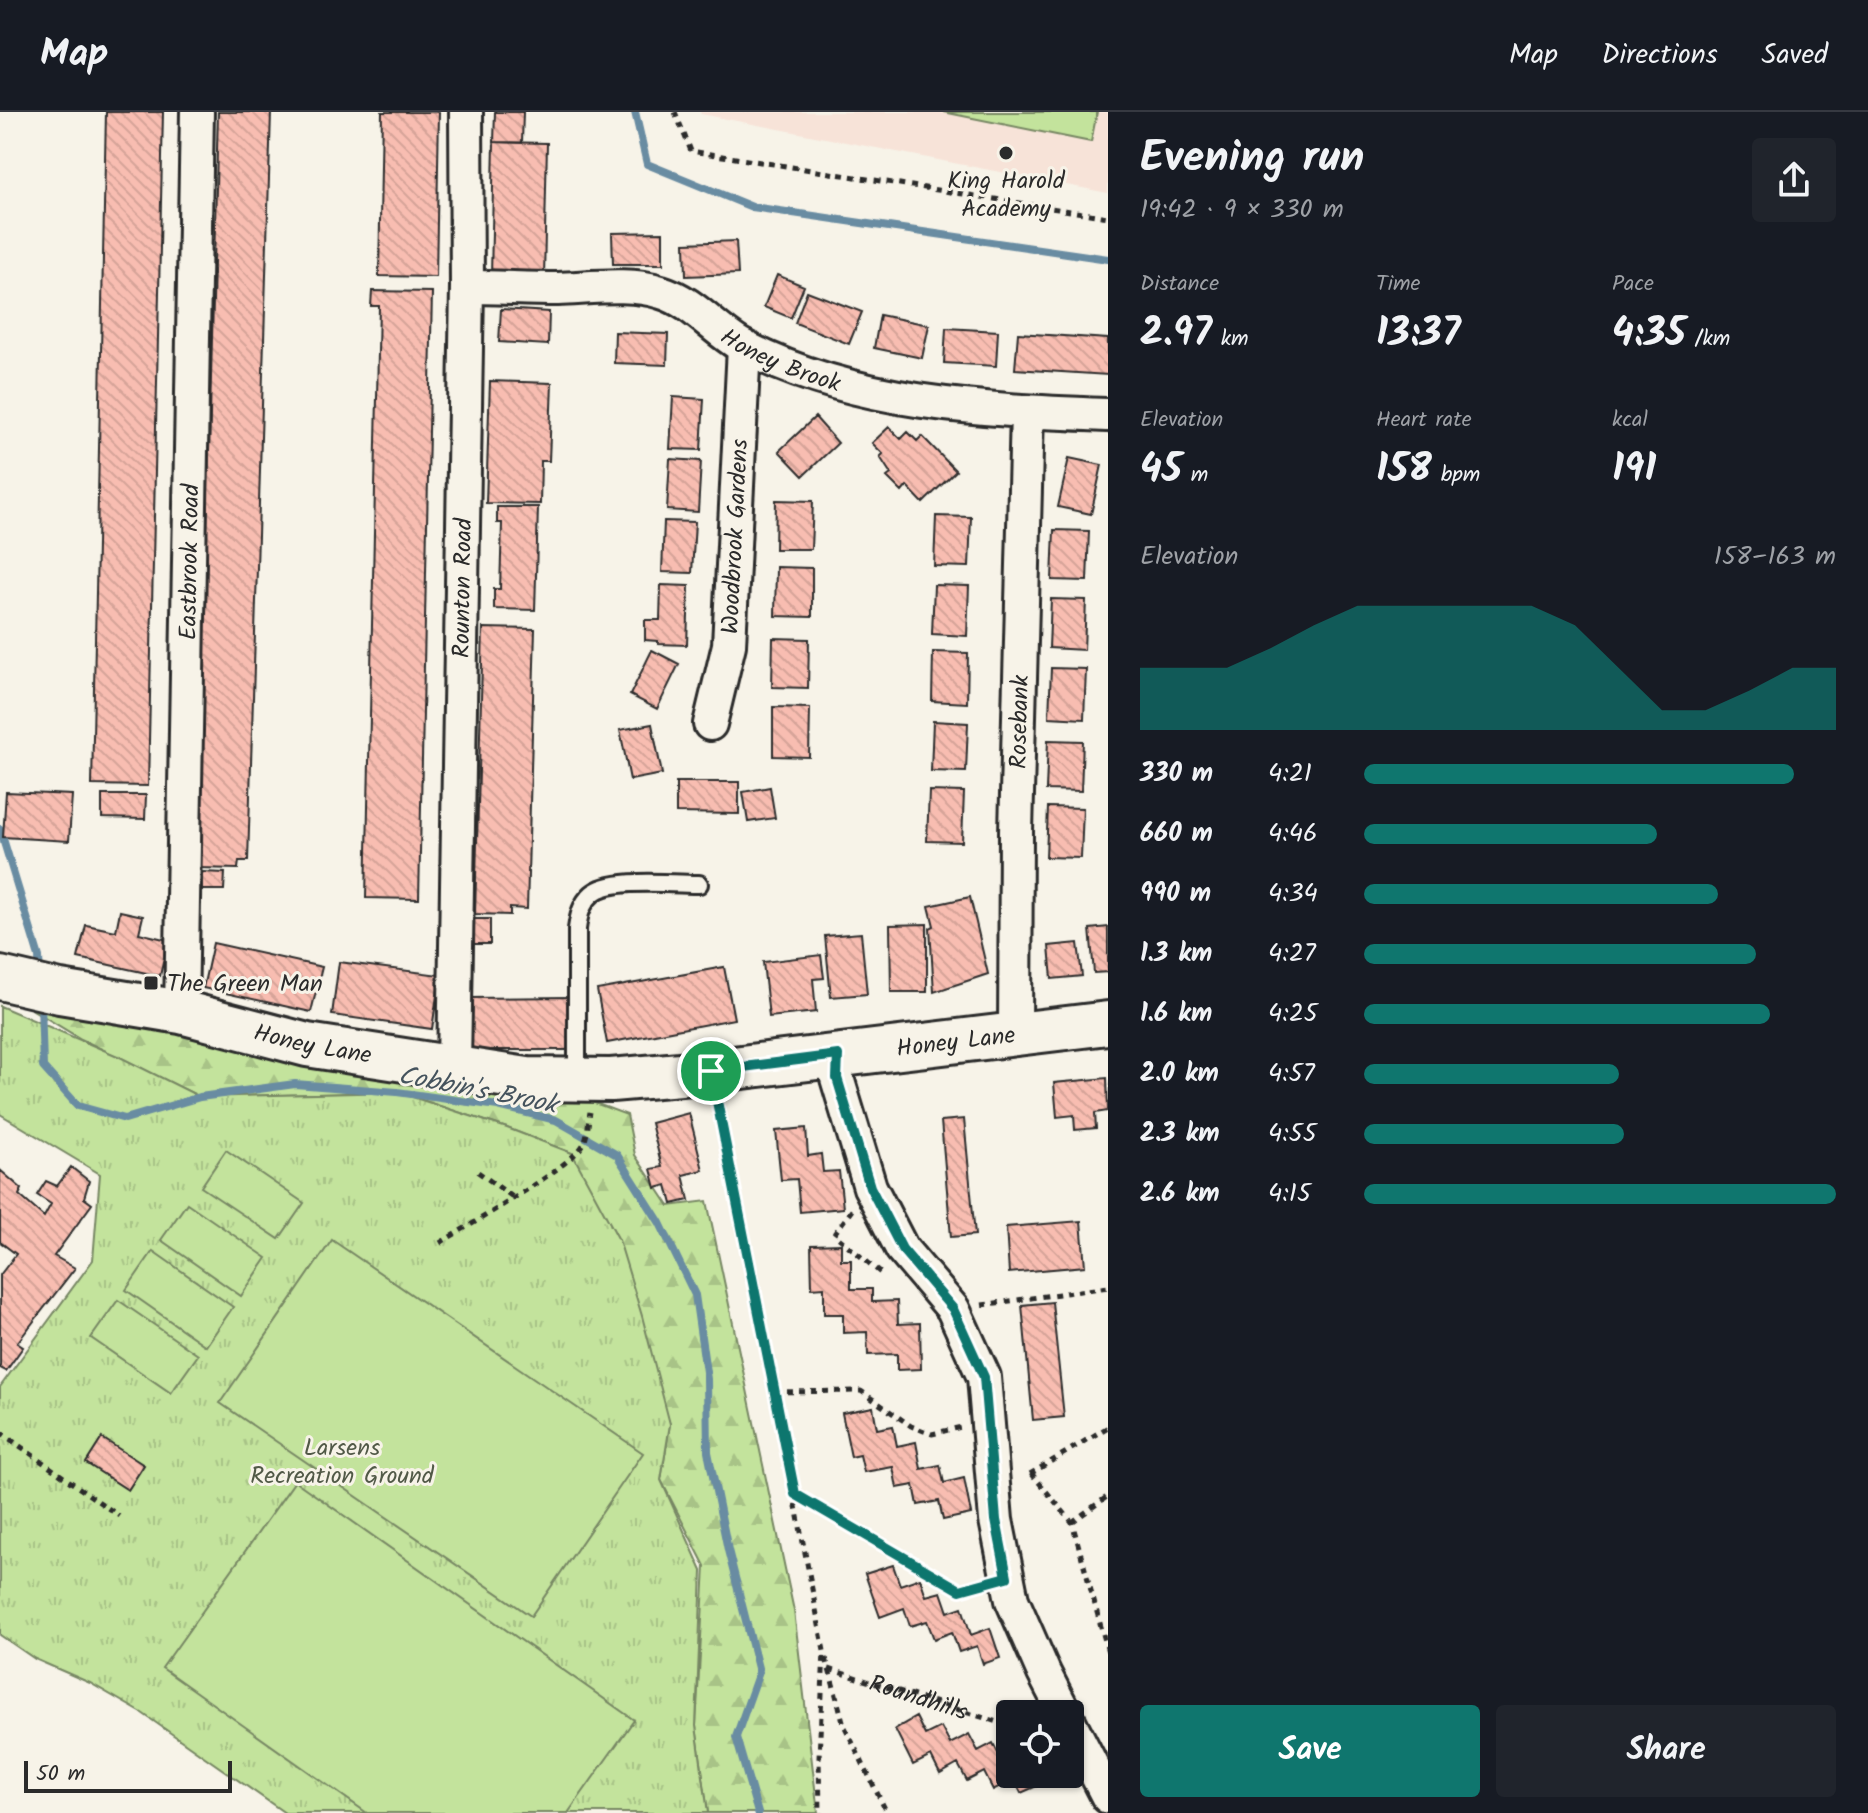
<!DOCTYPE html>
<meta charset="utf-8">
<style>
:root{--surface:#171b24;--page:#20242c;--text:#f1f3f6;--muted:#9ea1a6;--line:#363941;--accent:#0f766e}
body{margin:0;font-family:Kalam,sans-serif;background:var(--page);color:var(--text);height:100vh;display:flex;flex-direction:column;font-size:30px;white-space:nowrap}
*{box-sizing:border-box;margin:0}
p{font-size:26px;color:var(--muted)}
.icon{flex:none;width:44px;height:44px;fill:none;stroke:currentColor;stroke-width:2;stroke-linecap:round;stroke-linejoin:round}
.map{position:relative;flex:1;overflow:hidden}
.panel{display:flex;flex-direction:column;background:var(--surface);width:760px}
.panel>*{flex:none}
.buttons{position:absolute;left:996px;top:1588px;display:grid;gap:16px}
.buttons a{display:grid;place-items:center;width:88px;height:88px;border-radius:8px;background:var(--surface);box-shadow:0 2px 6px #0004;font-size:40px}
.scale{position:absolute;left:24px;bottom:20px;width:208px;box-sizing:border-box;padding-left:8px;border:4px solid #2b2b2b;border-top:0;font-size:22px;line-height:28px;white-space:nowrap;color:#2b2b2b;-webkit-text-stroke:6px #f7f3e8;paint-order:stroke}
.pin{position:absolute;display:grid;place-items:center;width:68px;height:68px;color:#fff;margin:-34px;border:4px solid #fff;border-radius:50%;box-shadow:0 2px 8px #0007}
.round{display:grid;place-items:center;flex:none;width:84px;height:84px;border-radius:8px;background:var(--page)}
.summary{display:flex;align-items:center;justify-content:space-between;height:136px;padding:0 32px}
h1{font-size:44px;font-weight:800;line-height:60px}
.figures{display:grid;grid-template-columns:repeat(3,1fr);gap:12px;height:136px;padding:8px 32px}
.figures div{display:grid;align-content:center}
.figures b{font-size:40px;font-weight:800}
.figures small{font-size:22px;font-weight:400}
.figures p{font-size:22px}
.chart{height:224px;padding:16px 32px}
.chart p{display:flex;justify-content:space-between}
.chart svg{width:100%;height:144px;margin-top:8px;fill:var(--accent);opacity:.7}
.primary-button{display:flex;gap:16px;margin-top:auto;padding:16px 32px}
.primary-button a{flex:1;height:92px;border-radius:8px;background:var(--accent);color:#fff;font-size:32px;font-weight:800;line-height:92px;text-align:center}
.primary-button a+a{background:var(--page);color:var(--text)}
ul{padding:0 32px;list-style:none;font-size:26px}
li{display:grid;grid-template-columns:128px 96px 1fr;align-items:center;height:60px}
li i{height:20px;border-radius:10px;background:var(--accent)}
header{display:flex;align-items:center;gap:48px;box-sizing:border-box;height:112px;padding:0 40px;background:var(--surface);border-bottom:2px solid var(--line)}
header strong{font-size:38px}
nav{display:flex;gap:44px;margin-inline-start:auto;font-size:28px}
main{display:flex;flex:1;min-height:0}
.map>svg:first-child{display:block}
.built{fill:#f7e3d8}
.forest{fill:url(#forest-firs);stroke:#778764;stroke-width:2}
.park{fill:url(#park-tufts);stroke:#778764;stroke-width:2}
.pitch{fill:#c3e39c;stroke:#778764;stroke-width:2}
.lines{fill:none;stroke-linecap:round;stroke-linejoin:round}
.stream{stroke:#698ca2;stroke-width:8}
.building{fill:url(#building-back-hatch);stroke:#2b2b2b;stroke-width:2}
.service-casing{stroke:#2b2b2b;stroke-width:22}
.minor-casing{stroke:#2b2b2b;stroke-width:38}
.tertiary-casing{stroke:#2b2b2b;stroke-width:48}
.path{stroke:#2b2b2b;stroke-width:5;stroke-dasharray:6 6;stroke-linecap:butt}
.service{stroke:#f7f3e8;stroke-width:16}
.minor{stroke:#f7f3e8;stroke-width:32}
.tertiary{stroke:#f7f3e8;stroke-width:42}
.route-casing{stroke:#fff;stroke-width:16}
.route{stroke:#0f766e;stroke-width:10}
.poi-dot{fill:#2b2b2b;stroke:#f7f3e8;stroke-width:3}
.labels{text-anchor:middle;stroke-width:6;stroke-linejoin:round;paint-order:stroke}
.poi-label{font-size:24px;fill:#2b2b2b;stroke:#f7f3e8}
.street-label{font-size:24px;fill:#2b2b2b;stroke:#f7f3e8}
.park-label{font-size:24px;fill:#515947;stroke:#f7f3e8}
.water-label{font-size:26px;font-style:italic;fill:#45535d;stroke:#f7f3e8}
</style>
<header>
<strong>Map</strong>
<nav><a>Map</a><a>Directions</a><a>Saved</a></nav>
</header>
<main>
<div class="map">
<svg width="1108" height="1701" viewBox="0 0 1108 1701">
<defs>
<pattern id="forest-firs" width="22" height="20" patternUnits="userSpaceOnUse" patternTransform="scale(2)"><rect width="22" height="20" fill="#c3e39c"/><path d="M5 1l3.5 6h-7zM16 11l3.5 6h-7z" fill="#a8c387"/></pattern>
<pattern id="park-tufts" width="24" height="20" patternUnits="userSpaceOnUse" patternTransform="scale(2)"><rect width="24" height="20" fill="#c3e39c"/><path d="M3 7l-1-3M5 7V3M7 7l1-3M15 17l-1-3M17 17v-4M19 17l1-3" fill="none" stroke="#a8c387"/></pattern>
<pattern id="building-back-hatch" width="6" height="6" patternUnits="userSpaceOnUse" patternTransform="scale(2)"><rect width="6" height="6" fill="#f8bdb1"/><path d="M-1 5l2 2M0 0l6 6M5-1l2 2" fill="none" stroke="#d5a398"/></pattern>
</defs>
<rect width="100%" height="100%" fill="#f7f3e8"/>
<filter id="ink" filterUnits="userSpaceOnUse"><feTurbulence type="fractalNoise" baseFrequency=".0125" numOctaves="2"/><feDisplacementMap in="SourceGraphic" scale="16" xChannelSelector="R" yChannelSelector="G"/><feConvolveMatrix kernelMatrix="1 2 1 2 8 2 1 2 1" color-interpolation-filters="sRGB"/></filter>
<g filter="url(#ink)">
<!-- built -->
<path class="built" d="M700,0H1108V81L701,2Z"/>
<!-- forest -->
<path class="forest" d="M23,892L338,948L592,990L627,1003L635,1043L669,1094L707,1089L794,1499L818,1701H708L696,1614L705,1454L661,1368L670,1312L572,1041L507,1016L397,980L200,985L81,927Z"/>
<!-- park -->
<path class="park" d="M0,894L120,945L200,985L397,980L507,1016L572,1041L619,1128L642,1204L670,1312L661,1368L702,1459L696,1614L708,1701H285L142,1601L90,1571L35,1547L0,1523V1275L93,1148L100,1062L0,1002Z"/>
<!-- pitch -->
<path class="pitch" d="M943,0H1097L1091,30Z
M226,1038L304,1091L279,1127L201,1075Z
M187,1091L267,1146L241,1184L161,1128Z
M332,1128L643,1341L531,1504L220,1291Z
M153,1139L233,1195L206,1234L126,1178Z
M118,1188L198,1243L171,1281L91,1226Z
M295,1369L634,1608L568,1701H367L162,1556Z"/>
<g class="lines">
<!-- stream -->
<path class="stream" d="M635,0L647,52L752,95L1108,147
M0,717L39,845L40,864
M41,890L43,955L78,994L125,1007L200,985L295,972L397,980L498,994L556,1008L617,1043L660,1111L695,1183L707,1267L708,1340L728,1438L759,1560L736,1625L758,1701"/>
</g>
<!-- building -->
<path class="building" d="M106,0H163L148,674L92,673Z
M218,0H271L248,749H239L238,757L198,756Z
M382,0H439L436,165L379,164Z
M495,0H523L522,31L494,30Z
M494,30L547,31L544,165L491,164Z
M663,120V152H613L612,121Z
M736,129L738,162L686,164L685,131Z
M777,163L804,174L791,206L764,195Z
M372,179L432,180L419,787L366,786L379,194H371Z
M807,179L862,200L849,232L795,211Z
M501,197L549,200L548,233L499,230Z
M880,203L929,213L922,246L874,236Z
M946,216L998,219L996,254L944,251Z
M615,220L668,222L667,253L614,251Z
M1018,221L1108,227V263L1015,257Z
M490,269L552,271L549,349H541L540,392L486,391Z
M673,285L704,287L701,338L670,337Z
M815,305L838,331L803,364L779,339Z
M889,315L901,327L908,320L917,329L922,324L956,359L923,391L907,374L902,380L887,365L891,362L880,345L883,342L872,331Z
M1069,346L1102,353L1091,402L1058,395Z
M670,347L701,349L698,400L667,398Z
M776,388L813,389L811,437H775Z
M497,395H538L535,498L494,497V477H500L502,411H497Z
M936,404L971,405L969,455L934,454Z
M664,409L695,410L692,461L662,460Z
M1054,418L1089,419L1087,469L1052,468Z
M776,455L812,456V505L775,504Z
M661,473L689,474L687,533L658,532V529L645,528V508H660Z
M934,473L969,474L967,524L932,522Z
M1051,487L1086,488L1084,538L1049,536Z
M483,516L535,517L527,797L510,796V803L475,802Z
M773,526L809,527L808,576L772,575Z
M652,538L679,552L657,597L630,583Z
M933,540L968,541L967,591L932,589Z
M1051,556L1086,557L1084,607L1049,605Z
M773,595L810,596L809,645L773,644Z
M933,609L968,611L966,660L931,659Z
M652,612L662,662L630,668L620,618Z
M1048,628L1083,629L1081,679L1046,678Z
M676,670H739V702L676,701Z
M770,675L775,706L748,710L743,680Z
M929,679L964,680L962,730L927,729Z
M6,680L72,683L69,729L3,725Z
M102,683H146L145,707L102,706Z
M1048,695L1083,696L1081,746L1046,745Z
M202,760L225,761L224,778H202Z
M970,785L988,862L934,880L930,816L934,814L929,794Z
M120,799L143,804L139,821L168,828L160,864L78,846L86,813L116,819Z
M469,807H490V832H468Z
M927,812V880H891L890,813Z
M1108,815V860L1094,861L1090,817Z
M861,821L867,882L831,885L825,824Z
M213,831L322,855L311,900L203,876Z
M1078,831L1082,864L1052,867L1049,834Z
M821,843L824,866L813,867L816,900L769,905L763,850Z
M339,850L440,863L432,917L332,903Z
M724,855L734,907L607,931L597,878Z
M570,885V938H466V886Z
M1107,966L1108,999L1095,1001L1096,1016L1075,1018L1074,1003L1057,1005L1054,971Z
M689,1001L703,1058L683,1063L689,1088L672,1092L667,1073L656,1076L651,1057L662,1055L651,1011Z
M964,1007L975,1123L951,1125L941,1009Z
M806,1016L808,1044L821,1042L823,1060L839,1059L843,1096L800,1100L797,1067L781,1068L776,1019Z
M71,1055L89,1069L84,1086L92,1092L54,1144L75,1156L17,1231L23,1235L6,1259L0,1256V1163L16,1142L0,1130V1058L22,1077L19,1083L44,1105L51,1092L37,1083L46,1069L57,1074Z
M1081,1109L1085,1154L1009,1161L1006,1115Z
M841,1132V1148H851V1177H872V1190L897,1189L898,1212L920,1211L921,1257L897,1258V1242L868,1243L867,1220L843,1221V1202H824V1175L812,1176L811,1133Z
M1052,1190L1064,1305L1033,1308L1022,1193Z
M873,1295L877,1317L893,1314L897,1334L916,1330L921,1357L940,1353L944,1371L964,1366L971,1402L943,1408L939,1389L918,1393L914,1373L897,1376L893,1355L864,1360L860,1343L851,1345L842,1301Z
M102,1326L144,1353L128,1378L86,1351Z
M893,1453L900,1473L920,1466L926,1484L941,1480L948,1500L962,1495L971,1523L990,1516L1000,1546L983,1552L977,1534L959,1540L952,1520L934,1527L927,1509L910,1514L904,1496L880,1505L865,1462Z
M916,1605L925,1623L941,1615L950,1632L969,1622L978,1639L993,1631L1003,1651L1010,1648V1662H1031L1037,1674L1021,1681L1014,1667L993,1678L984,1660L967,1669L958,1652L940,1662L931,1644L913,1653L895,1617Z"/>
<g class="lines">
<!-- service casing -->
<g class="service-casing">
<path id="service" d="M577,966V817C579,803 581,792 592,782C610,765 674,772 699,772"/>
</g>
<!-- minor casing -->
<g class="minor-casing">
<g id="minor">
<path id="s2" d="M467,175C497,175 527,177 558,177C590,176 630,170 661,180C695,190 716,221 746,236C858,293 986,298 1108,303"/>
<path id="s3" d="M710,612L729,533L744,235"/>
<path id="s4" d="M181,900L197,0"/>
<path id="s5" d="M1015,922L1016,720L1027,300"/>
<path d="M838,943L837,966L870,1075L902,1137L953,1197L984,1265L996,1408L1012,1488L1044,1561L1065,1602"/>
<path id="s6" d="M454,954L467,175L466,0"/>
<path d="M1070,1611L1108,1685"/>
</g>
</g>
<!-- tertiary casing -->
<g class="tertiary-casing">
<g id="tertiary">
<path id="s7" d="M0,866L60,880L181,900L307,933L527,967L611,968L692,961L1108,911"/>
</g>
</g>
<!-- path -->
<g class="path">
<path d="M675,0L691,39L1108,105"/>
<path d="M718,991L824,1539L819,1645L820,1701"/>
<path d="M478,1060L514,1086"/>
<path d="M852,1098L834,1122L883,1163"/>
<path d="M440,1131C466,1115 575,1053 584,1031C588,1022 588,1010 590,1000"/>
<path d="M982,1193L1108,1175"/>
<path d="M775,1280L861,1279L911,1314L932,1322L961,1315"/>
<path d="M0,1320L119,1404"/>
<path d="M1031,1361L1072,1410L1108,1540"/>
<path d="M1030,1362L1108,1315"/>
<path d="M796,1383L960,1478L980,1472"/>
<path d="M1072,1410L1108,1384"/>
<path d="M826,1546L844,1613L887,1701"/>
<path id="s1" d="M829,1557L1010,1614"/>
</g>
<!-- service -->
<use href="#service" class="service"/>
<!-- minor -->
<use href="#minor" class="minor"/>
<!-- tertiary -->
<use href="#tertiary" class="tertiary"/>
</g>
</g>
<g class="lines" filter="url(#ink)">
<!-- route casing -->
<g class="route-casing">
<path id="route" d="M838,943L837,966L870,1075L902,1137L953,1197L984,1265L996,1408L1007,1465L960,1478L795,1382L711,959Z"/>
</g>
<!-- route -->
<use href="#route" class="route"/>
</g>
<!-- markers -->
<g class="poi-dot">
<circle cx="1006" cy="41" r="8"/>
<rect x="143" y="863" width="16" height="16" rx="4"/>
</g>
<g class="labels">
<!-- poi labels -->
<g class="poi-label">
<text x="1006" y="76">King Harold<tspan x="1006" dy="28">Academy</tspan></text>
<text x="167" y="879" text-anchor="start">The Green Man</text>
</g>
<!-- street labels -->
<g class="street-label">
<text dy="8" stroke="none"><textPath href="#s2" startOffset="334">Honey Brook</textPath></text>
<text dy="8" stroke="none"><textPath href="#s3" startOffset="190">Woodbrook Gardens</textPath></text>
<text dy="8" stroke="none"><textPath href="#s4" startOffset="450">Eastbrook Road</textPath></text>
<text dy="8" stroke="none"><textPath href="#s6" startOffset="478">Rounton Road</textPath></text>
<text dy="8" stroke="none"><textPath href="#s5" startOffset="312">Rosebank</textPath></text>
<text dy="8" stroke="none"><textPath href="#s7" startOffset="968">Honey Lane</textPath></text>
<text dy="8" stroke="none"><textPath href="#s7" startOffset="320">Honey Lane</textPath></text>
<text dy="8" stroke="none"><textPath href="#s1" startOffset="94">Roundhills</textPath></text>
</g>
<!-- park labels -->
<g class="park-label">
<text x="342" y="1343">Larsens<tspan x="342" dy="28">Recreation Ground</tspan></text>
</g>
<!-- water labels -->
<g class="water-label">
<text transform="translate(478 977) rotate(11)" y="9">Cobbin's Brook</text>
</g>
</g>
</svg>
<div class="buttons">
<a><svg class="icon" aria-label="locate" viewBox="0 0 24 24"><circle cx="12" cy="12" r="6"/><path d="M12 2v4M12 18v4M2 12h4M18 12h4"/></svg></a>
</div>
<div class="scale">50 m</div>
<div class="pin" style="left:711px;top:959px;background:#1e9e55"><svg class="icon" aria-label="arrive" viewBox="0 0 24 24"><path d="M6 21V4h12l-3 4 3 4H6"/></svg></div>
</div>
<section class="panel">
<div class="summary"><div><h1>Evening run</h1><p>19:42 · 9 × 330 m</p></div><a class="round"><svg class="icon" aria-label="share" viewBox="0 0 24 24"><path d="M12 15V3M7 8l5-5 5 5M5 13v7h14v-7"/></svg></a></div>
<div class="figures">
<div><p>Distance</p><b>2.97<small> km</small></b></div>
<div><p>Time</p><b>13:37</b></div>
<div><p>Pace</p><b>4:35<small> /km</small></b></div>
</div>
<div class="figures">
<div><p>Elevation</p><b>45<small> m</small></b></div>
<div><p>Heart rate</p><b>158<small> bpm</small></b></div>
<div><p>kcal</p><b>191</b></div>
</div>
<div class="chart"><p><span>Elevation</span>158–163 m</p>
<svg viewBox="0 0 160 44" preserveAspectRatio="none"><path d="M0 44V25L10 25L20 25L30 19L40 12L50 6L60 6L70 6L80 6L90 6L100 12L110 25L120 38L130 38L140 32L150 25L160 25V44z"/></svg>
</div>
<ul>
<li><b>330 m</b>4:21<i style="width:91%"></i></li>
<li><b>660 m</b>4:46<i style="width:62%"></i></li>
<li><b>990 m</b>4:34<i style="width:75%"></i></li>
<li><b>1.3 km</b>4:27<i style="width:83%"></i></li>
<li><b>1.6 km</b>4:25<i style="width:86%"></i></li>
<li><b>2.0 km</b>4:57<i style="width:54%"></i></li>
<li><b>2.3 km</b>4:55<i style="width:55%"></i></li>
<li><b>2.6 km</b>4:15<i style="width:100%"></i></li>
</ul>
<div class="primary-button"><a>Save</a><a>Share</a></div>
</section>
</main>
